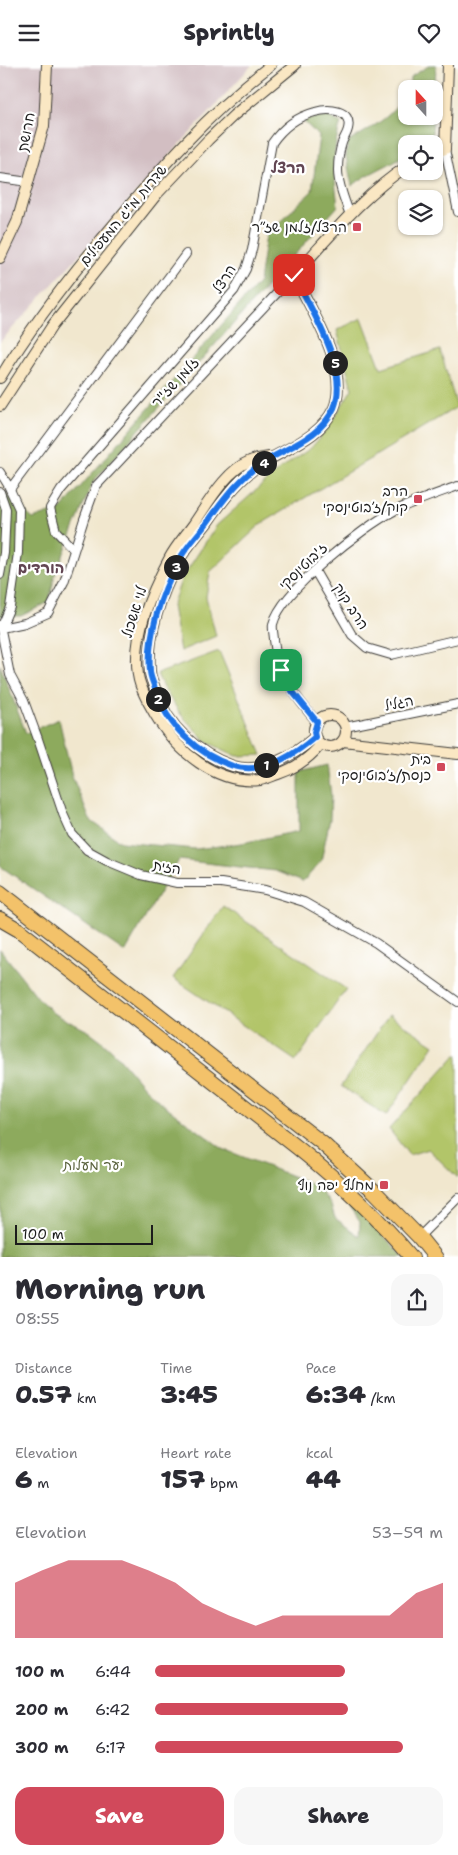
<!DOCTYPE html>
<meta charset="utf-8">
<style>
:root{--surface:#fff;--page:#f7f7f7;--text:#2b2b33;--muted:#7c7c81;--accent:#d1495b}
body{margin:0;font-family:"Shantell Sans","Playpen Sans Hebrew",sans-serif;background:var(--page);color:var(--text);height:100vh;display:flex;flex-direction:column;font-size:19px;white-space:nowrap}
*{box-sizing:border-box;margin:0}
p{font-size:16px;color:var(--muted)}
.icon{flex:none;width:28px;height:28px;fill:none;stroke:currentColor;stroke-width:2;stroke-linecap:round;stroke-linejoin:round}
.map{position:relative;height:1192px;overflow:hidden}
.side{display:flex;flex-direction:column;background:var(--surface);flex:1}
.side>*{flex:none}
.needle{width:32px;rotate:339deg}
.tools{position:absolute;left:398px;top:15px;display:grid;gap:10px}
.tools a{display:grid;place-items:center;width:45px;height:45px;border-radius:10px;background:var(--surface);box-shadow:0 1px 4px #0004;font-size:25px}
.scale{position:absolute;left:15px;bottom:12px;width:138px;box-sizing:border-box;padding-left:5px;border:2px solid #1c1c1c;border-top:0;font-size:14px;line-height:18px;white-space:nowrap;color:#1c1c1c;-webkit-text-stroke:4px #fff;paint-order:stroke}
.pin{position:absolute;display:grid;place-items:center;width:42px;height:42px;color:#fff;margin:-21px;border-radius:10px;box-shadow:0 2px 8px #0006}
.km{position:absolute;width:25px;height:25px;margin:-12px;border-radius:50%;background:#222;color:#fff;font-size:14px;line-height:25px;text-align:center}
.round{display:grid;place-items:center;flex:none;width:52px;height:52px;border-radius:15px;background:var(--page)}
.headline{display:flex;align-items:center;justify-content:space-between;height:85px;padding:0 15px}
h1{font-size:28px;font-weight:800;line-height:38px}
.metrics{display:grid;grid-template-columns:repeat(3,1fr);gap:8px;height:85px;padding:5px 15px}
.metrics div{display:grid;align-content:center}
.metrics b{font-size:25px;font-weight:800}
.metrics small{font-size:14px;font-weight:400}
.metrics p{font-size:14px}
.chart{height:140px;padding:10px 15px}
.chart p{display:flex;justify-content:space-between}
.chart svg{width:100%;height:90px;margin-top:5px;fill:var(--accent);opacity:.7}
.action{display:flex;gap:10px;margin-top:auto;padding:10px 15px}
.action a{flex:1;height:58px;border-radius:15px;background:var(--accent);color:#fff;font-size:20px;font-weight:800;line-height:58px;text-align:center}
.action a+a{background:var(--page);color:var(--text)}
ul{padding:0 15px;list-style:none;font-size:16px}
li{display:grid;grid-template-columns:80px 60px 1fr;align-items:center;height:38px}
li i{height:12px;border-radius:6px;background:var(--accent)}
header{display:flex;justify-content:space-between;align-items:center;height:65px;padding:0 15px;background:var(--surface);font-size:22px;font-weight:800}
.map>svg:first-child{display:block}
.industrial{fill:#d2bec2}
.green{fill:#b2c569;stroke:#677042}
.forest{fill:#8daa5d;stroke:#54633c}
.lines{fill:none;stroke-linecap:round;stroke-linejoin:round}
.street-casing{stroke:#3c3a37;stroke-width:10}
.secondary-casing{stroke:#3c3a37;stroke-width:12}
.highway-casing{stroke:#3c3a37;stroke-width:16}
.street{stroke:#fff;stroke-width:8}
.secondary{stroke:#fae7c3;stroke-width:10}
.highway{stroke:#f3c26a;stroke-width:14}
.route-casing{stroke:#fff;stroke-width:10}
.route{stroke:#1a73e8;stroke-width:6}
.poi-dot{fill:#d1495b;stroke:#fff;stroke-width:2}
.labels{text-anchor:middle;stroke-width:4.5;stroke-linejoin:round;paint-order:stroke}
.street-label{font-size:14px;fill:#1c1c1c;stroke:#fff}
.poi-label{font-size:14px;fill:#1c1c1c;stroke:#fff;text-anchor:end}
.park-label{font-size:14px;fill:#58603b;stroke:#fff}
.neighbourhood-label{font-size:15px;font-weight:bold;fill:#624653;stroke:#fff}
</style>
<header><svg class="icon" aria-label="menu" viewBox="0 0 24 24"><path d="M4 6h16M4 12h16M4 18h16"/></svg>Sprintly<svg class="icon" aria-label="heart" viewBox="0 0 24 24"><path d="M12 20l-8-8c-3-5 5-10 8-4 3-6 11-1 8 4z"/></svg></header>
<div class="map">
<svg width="458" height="1193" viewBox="0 0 458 1193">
<rect width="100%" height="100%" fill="#fff"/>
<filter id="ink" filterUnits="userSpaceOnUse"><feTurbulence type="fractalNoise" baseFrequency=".02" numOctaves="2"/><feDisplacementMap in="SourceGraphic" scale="10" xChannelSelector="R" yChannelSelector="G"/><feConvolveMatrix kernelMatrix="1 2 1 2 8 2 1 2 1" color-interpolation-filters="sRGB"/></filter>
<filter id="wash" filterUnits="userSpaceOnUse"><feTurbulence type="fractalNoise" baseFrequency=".0096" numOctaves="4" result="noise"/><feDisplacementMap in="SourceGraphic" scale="20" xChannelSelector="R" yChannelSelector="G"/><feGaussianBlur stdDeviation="1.12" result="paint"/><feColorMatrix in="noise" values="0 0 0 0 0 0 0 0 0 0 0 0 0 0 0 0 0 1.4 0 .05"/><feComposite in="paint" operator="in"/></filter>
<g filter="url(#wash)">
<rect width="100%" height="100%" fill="#f1e7ce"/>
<!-- industrial -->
<path class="industrial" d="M0,0H252L0,277Z"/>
<!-- green -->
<path class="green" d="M362,253L381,303L440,285L457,342L261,459L210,507L206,532L216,571L180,586L172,541L182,513L217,460L280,404L311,383L328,363L352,324L337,265Z
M219,586L262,690L237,691L207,677L182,651L164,624L157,609Z
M223,841L346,924L296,996L173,913Z
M389,950L434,980L386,1051L341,1021Z
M458,988V1113L428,1084L409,1090L389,1064Z"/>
<!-- forest -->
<path class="forest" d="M430,0H436L434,42V24H407L412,11Z
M406,26V51H433L432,71L422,79H406V89C389,101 369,107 352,121L346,92L348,77C370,63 396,51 406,26Z
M326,50L341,58C331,89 334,109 338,141L93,417L55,510L49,537L21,551H0V424L33,454L61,444L259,217L266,170L312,126L319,71L303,56Z
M0,600L26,668L59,654L72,711L90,755L121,777L196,784L242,778L299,766V707L327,700L331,730L330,754L321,796L303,817L275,806L179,795L125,887L0,801Z
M0,884L39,934L53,948L90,967L102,976L116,989L144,1022L160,1037L223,1084L307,1117L320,1125L331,1140L335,1153L359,1171L360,1157L334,1120L404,1192H0Z"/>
</g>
<g filter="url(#ink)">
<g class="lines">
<!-- street casing -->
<g class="street-casing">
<path id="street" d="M445,84L458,147
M0,113L29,117
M0,407L8,420L19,444L18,488L10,542L1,563
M10,424L186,189
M0,427L6,444L4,488L0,510
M74,485L56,466L50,443L61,425L234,226L246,204L252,185L272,78C283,62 296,52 315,47C328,43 353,44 348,64C347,69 343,74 342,78C339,87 338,96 338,105C338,120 345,136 350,150
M315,506L352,570L367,583L391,590L458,574
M0,560L10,610L24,636L38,674L63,749L72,769L87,785L107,796L141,810L177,818H221L265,825L304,837L376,878L458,937
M1,563L25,558L48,548L64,517L84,454L96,421L294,210
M317,657C296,633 277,608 274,575C274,570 272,564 273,559C282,525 363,462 394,446C415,436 436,429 458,421
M345,662L458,639
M419,1172L458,1133"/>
</g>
<!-- secondary casing -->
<g class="secondary-casing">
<path id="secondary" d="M434,88L445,84L448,0
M0,193L17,157L44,61L47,0
M0,313C32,260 70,211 110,164C160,103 209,48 271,0
M0,341L52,261L157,129L208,75L234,50L295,0
M269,392C263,393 256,394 250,396C226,405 207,440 193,460C185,471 175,482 169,494C151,528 132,571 138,610C140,624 149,639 156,651C177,686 216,720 260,715C266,714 272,711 278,709C296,703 309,694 321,679
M314 666a16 16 0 1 1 32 0a16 16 0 1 1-32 0Z
M315,672C294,690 262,710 233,701C197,689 167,661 155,624C154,619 150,612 150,606C147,570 161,529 178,497C186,483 197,471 207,458C221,438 235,419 254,404C281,384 319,376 334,343C350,304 311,245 294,210C329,173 363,130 406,102
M343,676L458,689"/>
</g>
<!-- highway casing -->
<g class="highway-casing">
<path id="highway" d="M0,827L322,1078L374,1126L419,1172L436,1193
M0,854L19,865L298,1083C339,1116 378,1152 412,1193"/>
</g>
<!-- street -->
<use href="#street" class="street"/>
<!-- secondary -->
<use href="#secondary" class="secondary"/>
<!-- highway -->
<use href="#highway" class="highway"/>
</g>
</g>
<g class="lines" filter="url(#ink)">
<!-- route casing -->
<g class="route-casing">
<path id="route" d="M281,605L292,626L317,657L314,667L315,672C294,690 263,710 233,701C197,689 167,661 155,624C154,619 150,612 150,606C147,571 161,528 178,497C185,483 197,471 207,458C221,438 235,419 254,404C281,383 319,376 334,343C350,304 311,245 294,210"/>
</g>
<!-- route -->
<use href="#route" class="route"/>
</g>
<!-- markers -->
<g class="poi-dot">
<rect x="352" y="157" width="10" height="10" rx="2.5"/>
<rect x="413" y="429" width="10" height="10" rx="2.5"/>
<rect x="436" y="697" width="10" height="10" rx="2.5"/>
<rect x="379" y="1115" width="10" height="10" rx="2.5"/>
</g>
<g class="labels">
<!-- street labels -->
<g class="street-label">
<text transform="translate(26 67) rotate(-79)" y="5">חרושת</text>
<text transform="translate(123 150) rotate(-50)" y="5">שדרות מ"ג המעפילים</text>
<text transform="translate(224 214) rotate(-58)" y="5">הרצל</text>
<text transform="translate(175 317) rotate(-47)" y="5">זלמן שז"ר</text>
<text transform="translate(303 501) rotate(-44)" y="5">ז'בוטינסקי</text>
<text transform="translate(351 541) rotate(57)" y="5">הרב קוק</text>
<text transform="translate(134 547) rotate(-73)" y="5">לוי אשכול</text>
<text transform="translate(399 638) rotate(-11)" y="5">הגליל</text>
<text transform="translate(167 802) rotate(10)" y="5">הזית</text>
</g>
<!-- poi labels -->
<g class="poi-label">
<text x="347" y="167">הרצל/זלמן שז״ר</text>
<text x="408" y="431">הרב<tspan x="408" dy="16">קוק/ז׳בוטינסקי</tspan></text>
<text x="431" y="699">בית<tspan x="431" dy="16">כנסת/ז׳בוטינסקי</tspan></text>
<text x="374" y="1125">מחלף יפה נוף</text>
</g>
<!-- park labels -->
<g class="park-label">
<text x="93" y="1105">יער מעלות</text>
</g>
<!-- neighbourhood labels -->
<g class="neighbourhood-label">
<text x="288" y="108">הרצל</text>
<text x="41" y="508">הורדים</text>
</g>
</g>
</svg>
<div class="tools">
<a><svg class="needle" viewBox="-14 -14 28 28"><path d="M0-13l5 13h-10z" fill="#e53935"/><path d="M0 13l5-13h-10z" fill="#7c7c81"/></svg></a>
<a><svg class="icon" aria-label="locate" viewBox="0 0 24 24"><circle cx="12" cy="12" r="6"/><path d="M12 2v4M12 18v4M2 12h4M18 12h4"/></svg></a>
<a><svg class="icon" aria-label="layers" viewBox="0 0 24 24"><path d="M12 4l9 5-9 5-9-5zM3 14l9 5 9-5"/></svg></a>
</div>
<div class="scale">100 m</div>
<div class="pin" style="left:281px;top:605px;background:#1e9e55"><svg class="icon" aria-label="arrive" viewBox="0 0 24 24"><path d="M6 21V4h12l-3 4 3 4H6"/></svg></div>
<div class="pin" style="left:294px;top:210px;background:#d93025"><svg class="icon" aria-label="check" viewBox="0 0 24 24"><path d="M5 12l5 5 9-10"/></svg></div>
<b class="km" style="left:266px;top:700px">1</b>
<b class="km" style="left:158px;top:634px">2</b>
<b class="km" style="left:176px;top:502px">3</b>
<b class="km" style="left:264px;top:398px">4</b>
<b class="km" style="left:335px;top:298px">5</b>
</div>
<section class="side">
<div class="headline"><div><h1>Morning run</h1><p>08:55</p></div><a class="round"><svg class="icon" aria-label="share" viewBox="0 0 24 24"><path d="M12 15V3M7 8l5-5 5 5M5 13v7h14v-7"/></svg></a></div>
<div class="metrics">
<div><p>Distance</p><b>0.57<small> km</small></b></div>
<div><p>Time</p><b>3:45</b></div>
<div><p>Pace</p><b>6:34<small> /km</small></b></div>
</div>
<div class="metrics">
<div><p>Elevation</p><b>6<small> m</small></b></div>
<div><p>Heart rate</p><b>157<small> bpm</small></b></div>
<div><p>kcal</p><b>44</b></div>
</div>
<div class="chart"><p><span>Elevation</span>53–59 m</p>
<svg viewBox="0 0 160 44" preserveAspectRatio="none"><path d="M0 44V17L10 11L20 6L30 6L40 6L50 11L60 17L70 27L80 33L90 38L100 33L110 33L120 33L130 33L140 33L150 22L160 17V44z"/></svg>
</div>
<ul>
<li><b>100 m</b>6:44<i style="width:66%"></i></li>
<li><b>200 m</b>6:42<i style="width:67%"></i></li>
<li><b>300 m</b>6:17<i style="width:86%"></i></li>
</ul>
<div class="action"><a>Save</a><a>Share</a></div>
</section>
